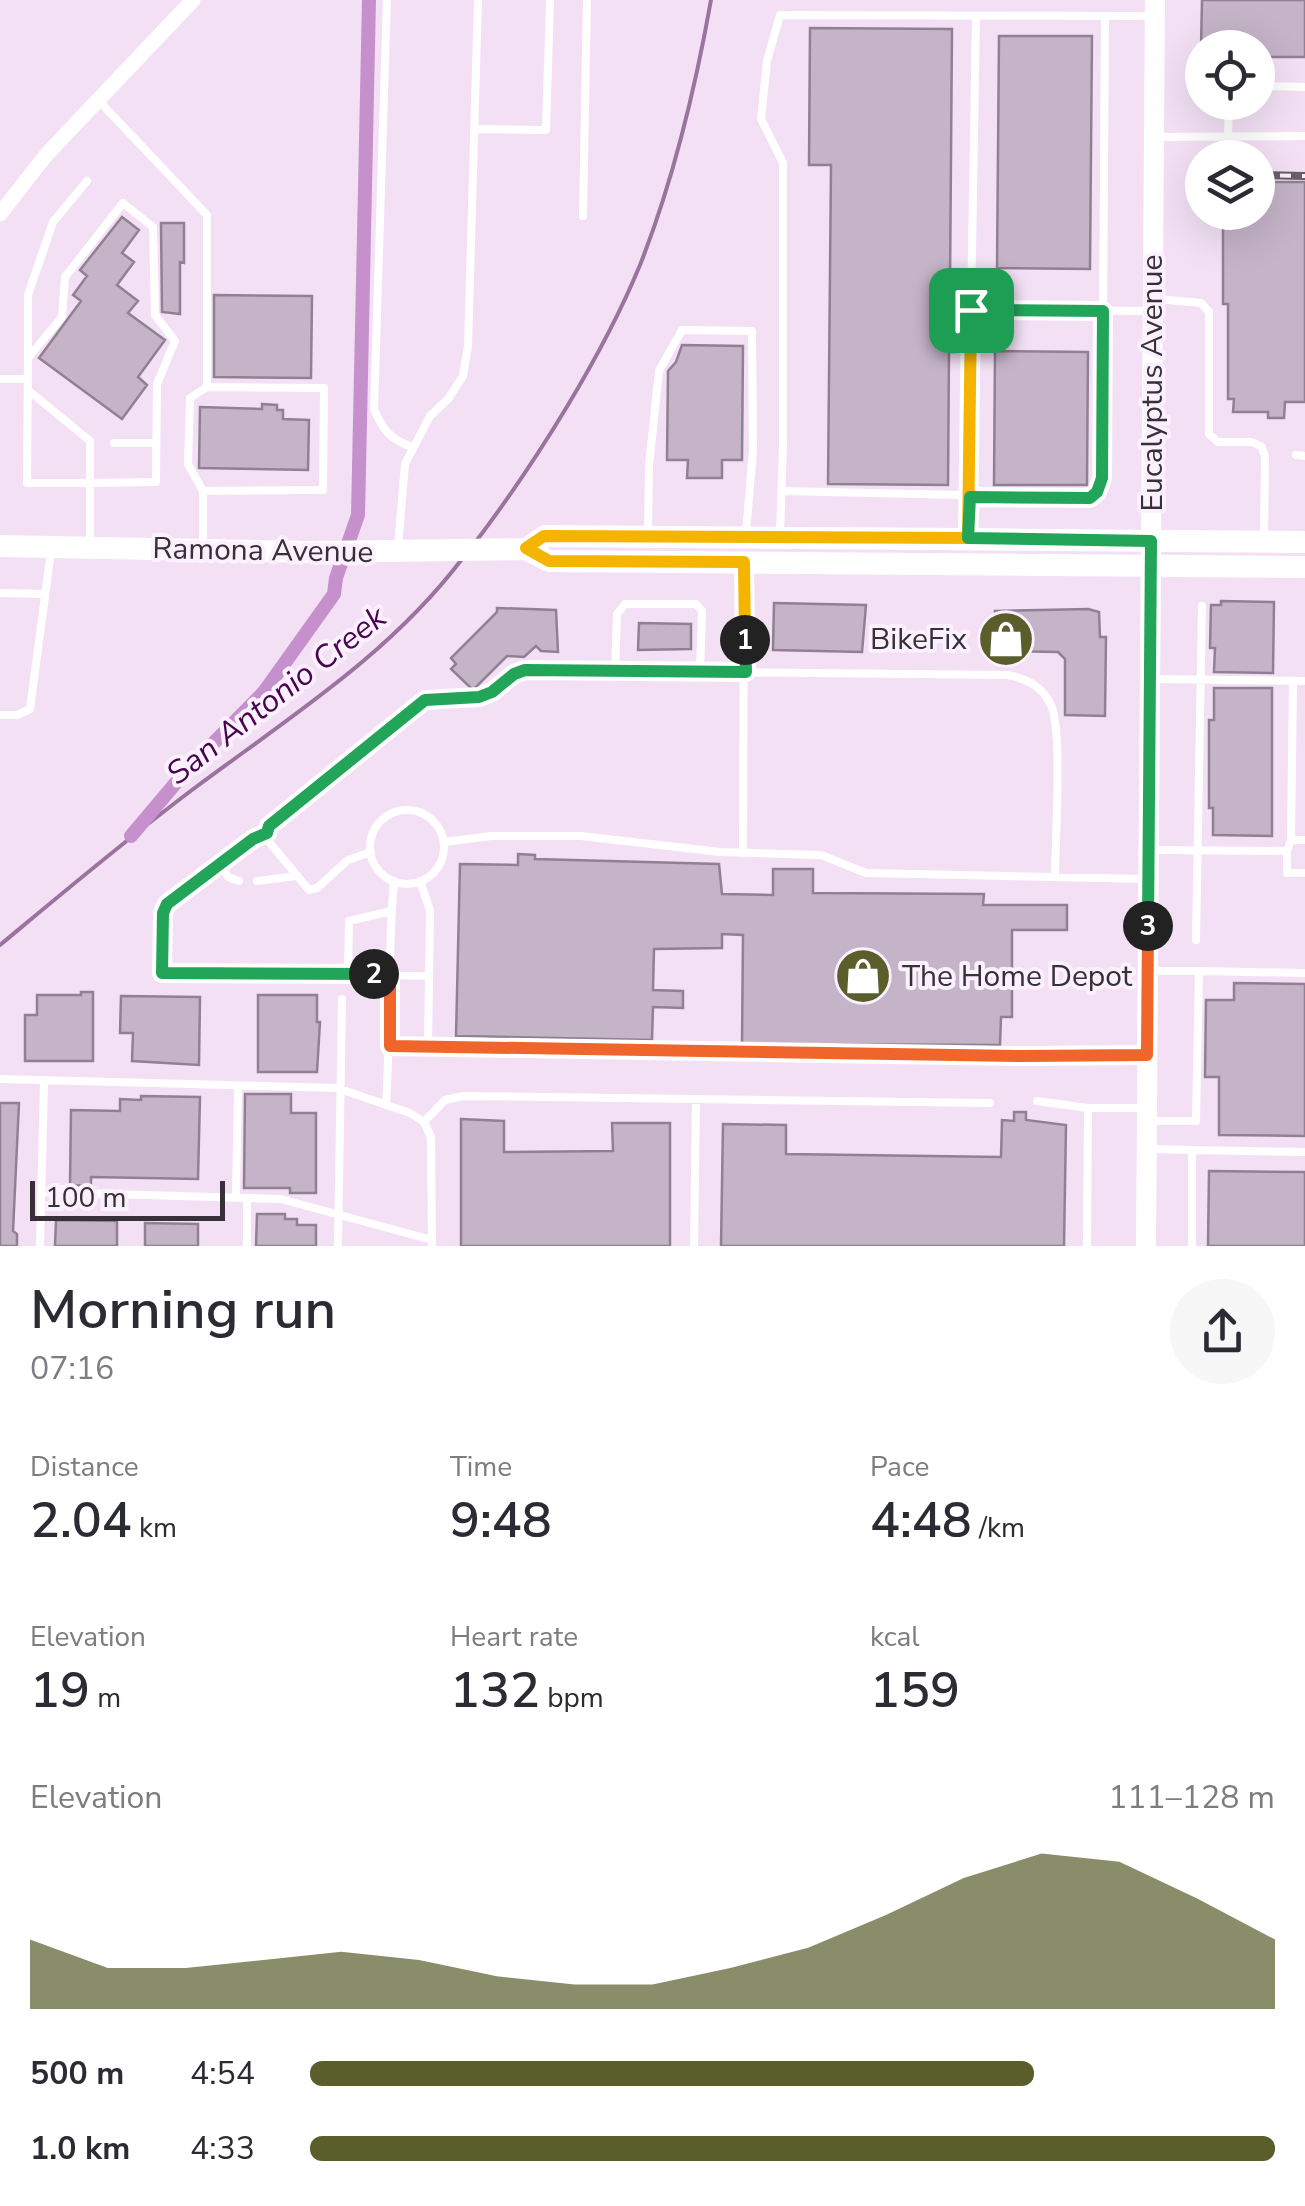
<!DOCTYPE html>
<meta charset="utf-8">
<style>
:root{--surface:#fff;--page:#f7f7f7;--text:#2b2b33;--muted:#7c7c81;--accent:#5a5e2b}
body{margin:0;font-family:"Nunito Sans",sans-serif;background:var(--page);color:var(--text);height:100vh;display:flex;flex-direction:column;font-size:38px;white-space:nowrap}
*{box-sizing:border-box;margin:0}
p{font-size:32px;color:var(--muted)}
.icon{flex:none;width:55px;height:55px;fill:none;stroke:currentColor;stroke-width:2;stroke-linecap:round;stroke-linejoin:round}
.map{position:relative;height:1246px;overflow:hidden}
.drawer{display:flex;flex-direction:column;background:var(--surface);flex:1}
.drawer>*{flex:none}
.fabs{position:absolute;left:1185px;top:30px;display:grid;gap:20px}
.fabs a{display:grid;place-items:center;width:90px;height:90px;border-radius:50%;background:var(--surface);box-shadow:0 10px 40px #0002;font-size:50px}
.scale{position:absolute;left:30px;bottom:25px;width:195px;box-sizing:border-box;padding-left:10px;border:5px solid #373038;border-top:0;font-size:28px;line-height:35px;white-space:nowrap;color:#373038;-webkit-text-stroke:8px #fbf0fd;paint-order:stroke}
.pin{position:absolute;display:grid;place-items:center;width:85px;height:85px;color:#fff;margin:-42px;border-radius:20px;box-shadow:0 5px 15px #0006}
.km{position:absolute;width:50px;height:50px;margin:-25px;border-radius:50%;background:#222;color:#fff;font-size:28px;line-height:50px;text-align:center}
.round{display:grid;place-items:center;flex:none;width:105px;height:105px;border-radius:52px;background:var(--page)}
.head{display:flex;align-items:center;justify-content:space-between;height:170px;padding:0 30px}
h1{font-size:55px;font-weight:600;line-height:75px}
.stats{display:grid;grid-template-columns:repeat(3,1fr);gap:15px;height:170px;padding:10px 30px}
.stats div{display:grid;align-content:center}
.stats b{font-size:50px;font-weight:600}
.stats small{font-size:28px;font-weight:400}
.stats p{font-size:28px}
.chart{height:280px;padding:20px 30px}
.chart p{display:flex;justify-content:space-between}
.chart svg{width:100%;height:180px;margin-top:10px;fill:var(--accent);opacity:.7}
ul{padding:0 30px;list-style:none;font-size:32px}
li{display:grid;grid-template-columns:160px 120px 1fr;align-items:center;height:75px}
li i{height:25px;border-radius:12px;background:var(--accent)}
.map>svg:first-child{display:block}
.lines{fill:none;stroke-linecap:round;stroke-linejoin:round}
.stream{stroke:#9a739f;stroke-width:4}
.canal{stroke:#c590cb;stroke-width:14}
.building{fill:#c5b3c8;stroke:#918093;stroke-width:2.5}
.service{stroke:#fff;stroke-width:8}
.minor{stroke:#fff;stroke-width:15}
.tertiary{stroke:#fff;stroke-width:20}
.secondary{stroke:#fff;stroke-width:22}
.rail-casing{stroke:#695e6a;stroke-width:8}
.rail{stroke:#fbf0fd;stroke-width:4;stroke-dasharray:11;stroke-linecap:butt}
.split-1-casing{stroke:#fff;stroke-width:20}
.split-2-casing{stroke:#fff;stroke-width:20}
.split-3-casing{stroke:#fff;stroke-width:20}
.split-4-casing{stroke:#fff;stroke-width:20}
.split-1{stroke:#f5b400;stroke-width:12}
.split-2{stroke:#22a559;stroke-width:12}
.split-3{stroke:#f0652b;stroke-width:12}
.split-4{stroke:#22a559;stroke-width:12}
.labels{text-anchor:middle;stroke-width:8;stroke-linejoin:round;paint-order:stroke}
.street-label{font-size:30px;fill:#373038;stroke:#fbf0fd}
.poi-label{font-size:30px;fill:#373038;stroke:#fbf0fd;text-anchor:end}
.water-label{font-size:32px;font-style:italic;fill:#480350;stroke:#fbf0fd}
</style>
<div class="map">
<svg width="1305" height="1246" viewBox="0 0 1305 1246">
<rect width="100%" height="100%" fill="#f3e0f5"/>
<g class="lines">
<!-- stream -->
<path class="stream" d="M477,540C536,462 603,355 640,265C674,179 695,90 711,0
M0,945C65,891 129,837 196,787C290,717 390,654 462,559"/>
<!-- canal -->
<path class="canal" d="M131,836L185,772L264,692L334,594L336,578L358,515L369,0"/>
</g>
<!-- building -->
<path class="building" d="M1202,0H1305V57H1258V48H1201Z
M810,28L952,29L950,283H955V352H949L948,485L828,484L831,165H809Z
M999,36H1092L1090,269L997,268Z
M1258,182H1305V402H1285L1284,418H1268V412H1233L1234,399H1228V304H1223V212H1258Z
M122,217L139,230L122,253L134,262L117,285L138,301L128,313L165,340L138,377L147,385L122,419L39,358L81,301L73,295L87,276L80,270Z
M161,223H184V263L180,262V314L162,312Z
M214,295L312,296L311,378L214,377Z
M682,345L743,346L742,460H722V478H687L688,460H667L668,371L676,362Z
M995,351L1088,352L1087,485H994Z
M262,404L277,405V410H283V419L309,420L308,470L199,468L200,407L262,409Z
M1221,601L1274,602L1273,673L1214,672L1215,648H1210L1211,605H1221Z
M774,603L866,605L862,652L773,650Z
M497,608L556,610L558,652L541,651L536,646L524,657L507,656L473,690L451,669L456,664L451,658L497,612Z
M1088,609L1099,612L1100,637H1106L1105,716L1065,715V659L1058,652L995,651V611Z
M639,623L691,624V649L638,650Z
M1214,688H1272V836L1213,835V808H1209V720H1214Z
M518,854L535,855V859L719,864L722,894L773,895V869H813V893L984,894L983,905H1067V930H1012V1017H1001L1000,1045L742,1044L743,935L722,934V948L654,949L653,990L683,991V1008L653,1007L652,1040L456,1036L460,864L518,865Z
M1234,983L1305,984V1136L1219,1135V1077H1205L1206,1000H1234Z
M81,992H93V1061H25V1015H37V995H81Z
M258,995H317V1022H320L317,1072H258Z
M121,996L200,997L199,1065L132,1061L133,1033H120Z
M245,1094H291V1113H316V1193H290V1188H244Z
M141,1096L200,1097L198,1179L91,1177V1186L70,1185L71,1110L120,1111V1099L141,1100Z
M0,1103H19L13,1231L17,1234V1246H0Z
M1014,1112H1026V1120L1066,1125L1064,1246H721L723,1124L786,1125V1154L1001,1157L1002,1120L1014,1121Z
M461,1119L504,1121V1152L613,1151L612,1123H670V1246H461Z
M1209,1171L1305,1172V1246H1208Z
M257,1214H285V1219H297V1225H316V1246H256Z
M56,1220L117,1221V1246H55Z
M145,1223L198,1224V1246H145Z"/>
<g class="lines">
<!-- service -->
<path class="service" d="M387,0L374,409C382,429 391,440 412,447
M1258,86L1305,87
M99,101L207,215V387
M474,129L546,130L550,0
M1158,137L1305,136
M1228,137L1229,102
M87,181L53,222L28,295V358L62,317L65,277L123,203L153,227L155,315L175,341L157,384L156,482L90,483V543
M583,216L587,0
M1157,299L1201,303L1209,312V434L1218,442H1252L1262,447L1265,457L1264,536
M971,310L976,16
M0,379H28
M28,390L90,441V483H27L28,358
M114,443H156
M1296,455L1305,456
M203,491L323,490L324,388L207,387L190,398L188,464L203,491V545
M782,491L1090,498L1097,492L1102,478L1105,16
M648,532L649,466L659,371L682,330L752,331L753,451L746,533
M780,534L783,443V163L761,119L767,61L780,15L1150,16
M968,538L971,310L1153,311
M398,547L405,464L430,416L448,399L463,376L468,346L478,0
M0,593L45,594
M615,671L617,614L625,604H696L702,611L700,671
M1154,679L1305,681
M0,715H17L30,709L51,551
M370 847a37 37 0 1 1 74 0a37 37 0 1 1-74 0Z
M267,833L270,843L309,890L317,888L348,860L371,852
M1291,840L1293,681
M444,842L491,836H581L720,852L821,855L866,873L1148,879
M1152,850L1287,851L1291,840H1305
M1287,851V873H1305
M743,853L744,567
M220,864L228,877L239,881
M257,881L297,876
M420,881L430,910L428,1047
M391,911L349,921L348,974L429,976
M1196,940L1202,606
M1148,971H1199L1196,1121H1151
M1199,971L1305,973
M348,974L162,973L163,913L167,903L253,839L267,833L269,825L425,700L479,697L525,670L1008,675C1027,679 1042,686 1051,705C1063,731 1055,842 1055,877
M390,1046L1023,1056L1146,1055
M0,1079L337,1088L410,1113L424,1122L431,1137L432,1246
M1037,1101L1088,1108H1146
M386,1105C391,1030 387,955 394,881
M424,1122L445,1100L463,1096L990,1103
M1151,1149L1192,1150V1246
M1192,1150L1305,1152
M42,1192L281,1199L432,1240
M236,1198L238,1086
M40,1246L44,1082
M247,1246V1198
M338,1246L342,999
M694,1246L696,1099
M1087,1246L1088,1108"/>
<!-- minor -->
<path class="minor" d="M0,214L46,155L193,0"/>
<!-- tertiary -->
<path class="tertiary" d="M1146,1246L1155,0"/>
<!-- secondary -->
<path class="secondary" d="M0,546L312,552L526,549L549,561L1305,567
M526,549L545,536L1305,542"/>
<!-- rail casing -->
<g class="rail-casing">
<path id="rail" d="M1258,175L1305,176"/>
</g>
<!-- rail -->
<use href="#rail" class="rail"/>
</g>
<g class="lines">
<!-- split-1 casing -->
<g class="split-1-casing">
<path id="split-1" d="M745,640L744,562L549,561L526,548L544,536L968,538L971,310"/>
</g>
<!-- split-2 casing -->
<g class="split-2-casing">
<path id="split-2" d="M374,974L162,973L163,913L167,904L253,839L267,833L269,826L425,700L479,697L492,692L514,674L525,670L746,672L745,640"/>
</g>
<!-- split-3 casing -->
<g class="split-3-casing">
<path id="split-3" d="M374,974H390V1046L1023,1056L1147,1055L1148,926"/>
</g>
<!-- split-4 casing -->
<g class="split-4-casing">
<path id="split-4" d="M971,310L1103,311L1102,478L1097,492L1090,498L970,497L968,538L1151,541L1148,926"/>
</g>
<!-- split-1 -->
<use href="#split-1" class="split-1"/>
<!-- split-2 -->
<use href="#split-2" class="split-2"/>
<!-- split-3 -->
<use href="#split-3" class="split-3"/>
<!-- split-4 -->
<use href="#split-4" class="split-4"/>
</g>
<!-- icons -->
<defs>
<g id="shop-disc" transform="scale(2.875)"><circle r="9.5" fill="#5a5e2b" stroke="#fbf0fd"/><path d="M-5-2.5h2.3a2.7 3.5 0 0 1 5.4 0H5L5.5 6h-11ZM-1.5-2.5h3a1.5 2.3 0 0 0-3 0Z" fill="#fff"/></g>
</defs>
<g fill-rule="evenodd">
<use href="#shop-disc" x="1006" y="639"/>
<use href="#shop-disc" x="863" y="976"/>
</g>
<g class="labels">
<!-- street labels -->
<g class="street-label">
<text transform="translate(1152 383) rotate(-90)" y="10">Eucalyptus Avenue</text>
<text transform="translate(263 550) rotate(1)" y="10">Ramona Avenue</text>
</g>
<!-- poi labels -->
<g class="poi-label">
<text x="967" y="649">BikeFix</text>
<text x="902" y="986" text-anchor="start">The Home Depot</text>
</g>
<!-- water labels -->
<g class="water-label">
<text transform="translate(276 695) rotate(-38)" y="11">San Antonio Creek</text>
</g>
</g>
</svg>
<div class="fabs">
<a><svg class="icon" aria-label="locate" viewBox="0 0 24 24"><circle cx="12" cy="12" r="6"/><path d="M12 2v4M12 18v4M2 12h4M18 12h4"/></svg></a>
<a><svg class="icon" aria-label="layers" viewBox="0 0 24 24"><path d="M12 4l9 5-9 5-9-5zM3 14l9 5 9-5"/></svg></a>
</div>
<div class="scale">100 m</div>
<div class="pin" style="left:971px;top:310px;background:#1e9e55"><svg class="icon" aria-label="arrive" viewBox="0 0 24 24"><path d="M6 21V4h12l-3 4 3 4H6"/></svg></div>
<b class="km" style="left:745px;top:640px">1</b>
<b class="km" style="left:374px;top:974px">2</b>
<b class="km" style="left:1148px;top:926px">3</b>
</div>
<section class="drawer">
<div class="head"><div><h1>Morning run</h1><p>07:16</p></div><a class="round"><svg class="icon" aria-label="share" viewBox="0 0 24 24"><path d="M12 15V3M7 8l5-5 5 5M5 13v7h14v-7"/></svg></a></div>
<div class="stats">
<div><p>Distance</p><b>2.04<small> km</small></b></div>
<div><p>Time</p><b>9:48</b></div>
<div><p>Pace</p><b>4:48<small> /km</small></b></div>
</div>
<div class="stats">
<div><p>Elevation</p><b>19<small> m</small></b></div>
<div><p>Heart rate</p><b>132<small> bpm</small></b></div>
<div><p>kcal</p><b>159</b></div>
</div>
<div class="chart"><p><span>Elevation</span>111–128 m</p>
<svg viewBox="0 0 160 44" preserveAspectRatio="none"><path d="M0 44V27L10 34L20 34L30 32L40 30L50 32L60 36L70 38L80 38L90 34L100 29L110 21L120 12L130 6L140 8L150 17L160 27V44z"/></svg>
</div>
<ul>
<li><b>500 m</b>4:54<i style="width:75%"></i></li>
<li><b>1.0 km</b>4:33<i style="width:100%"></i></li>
</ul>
</section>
